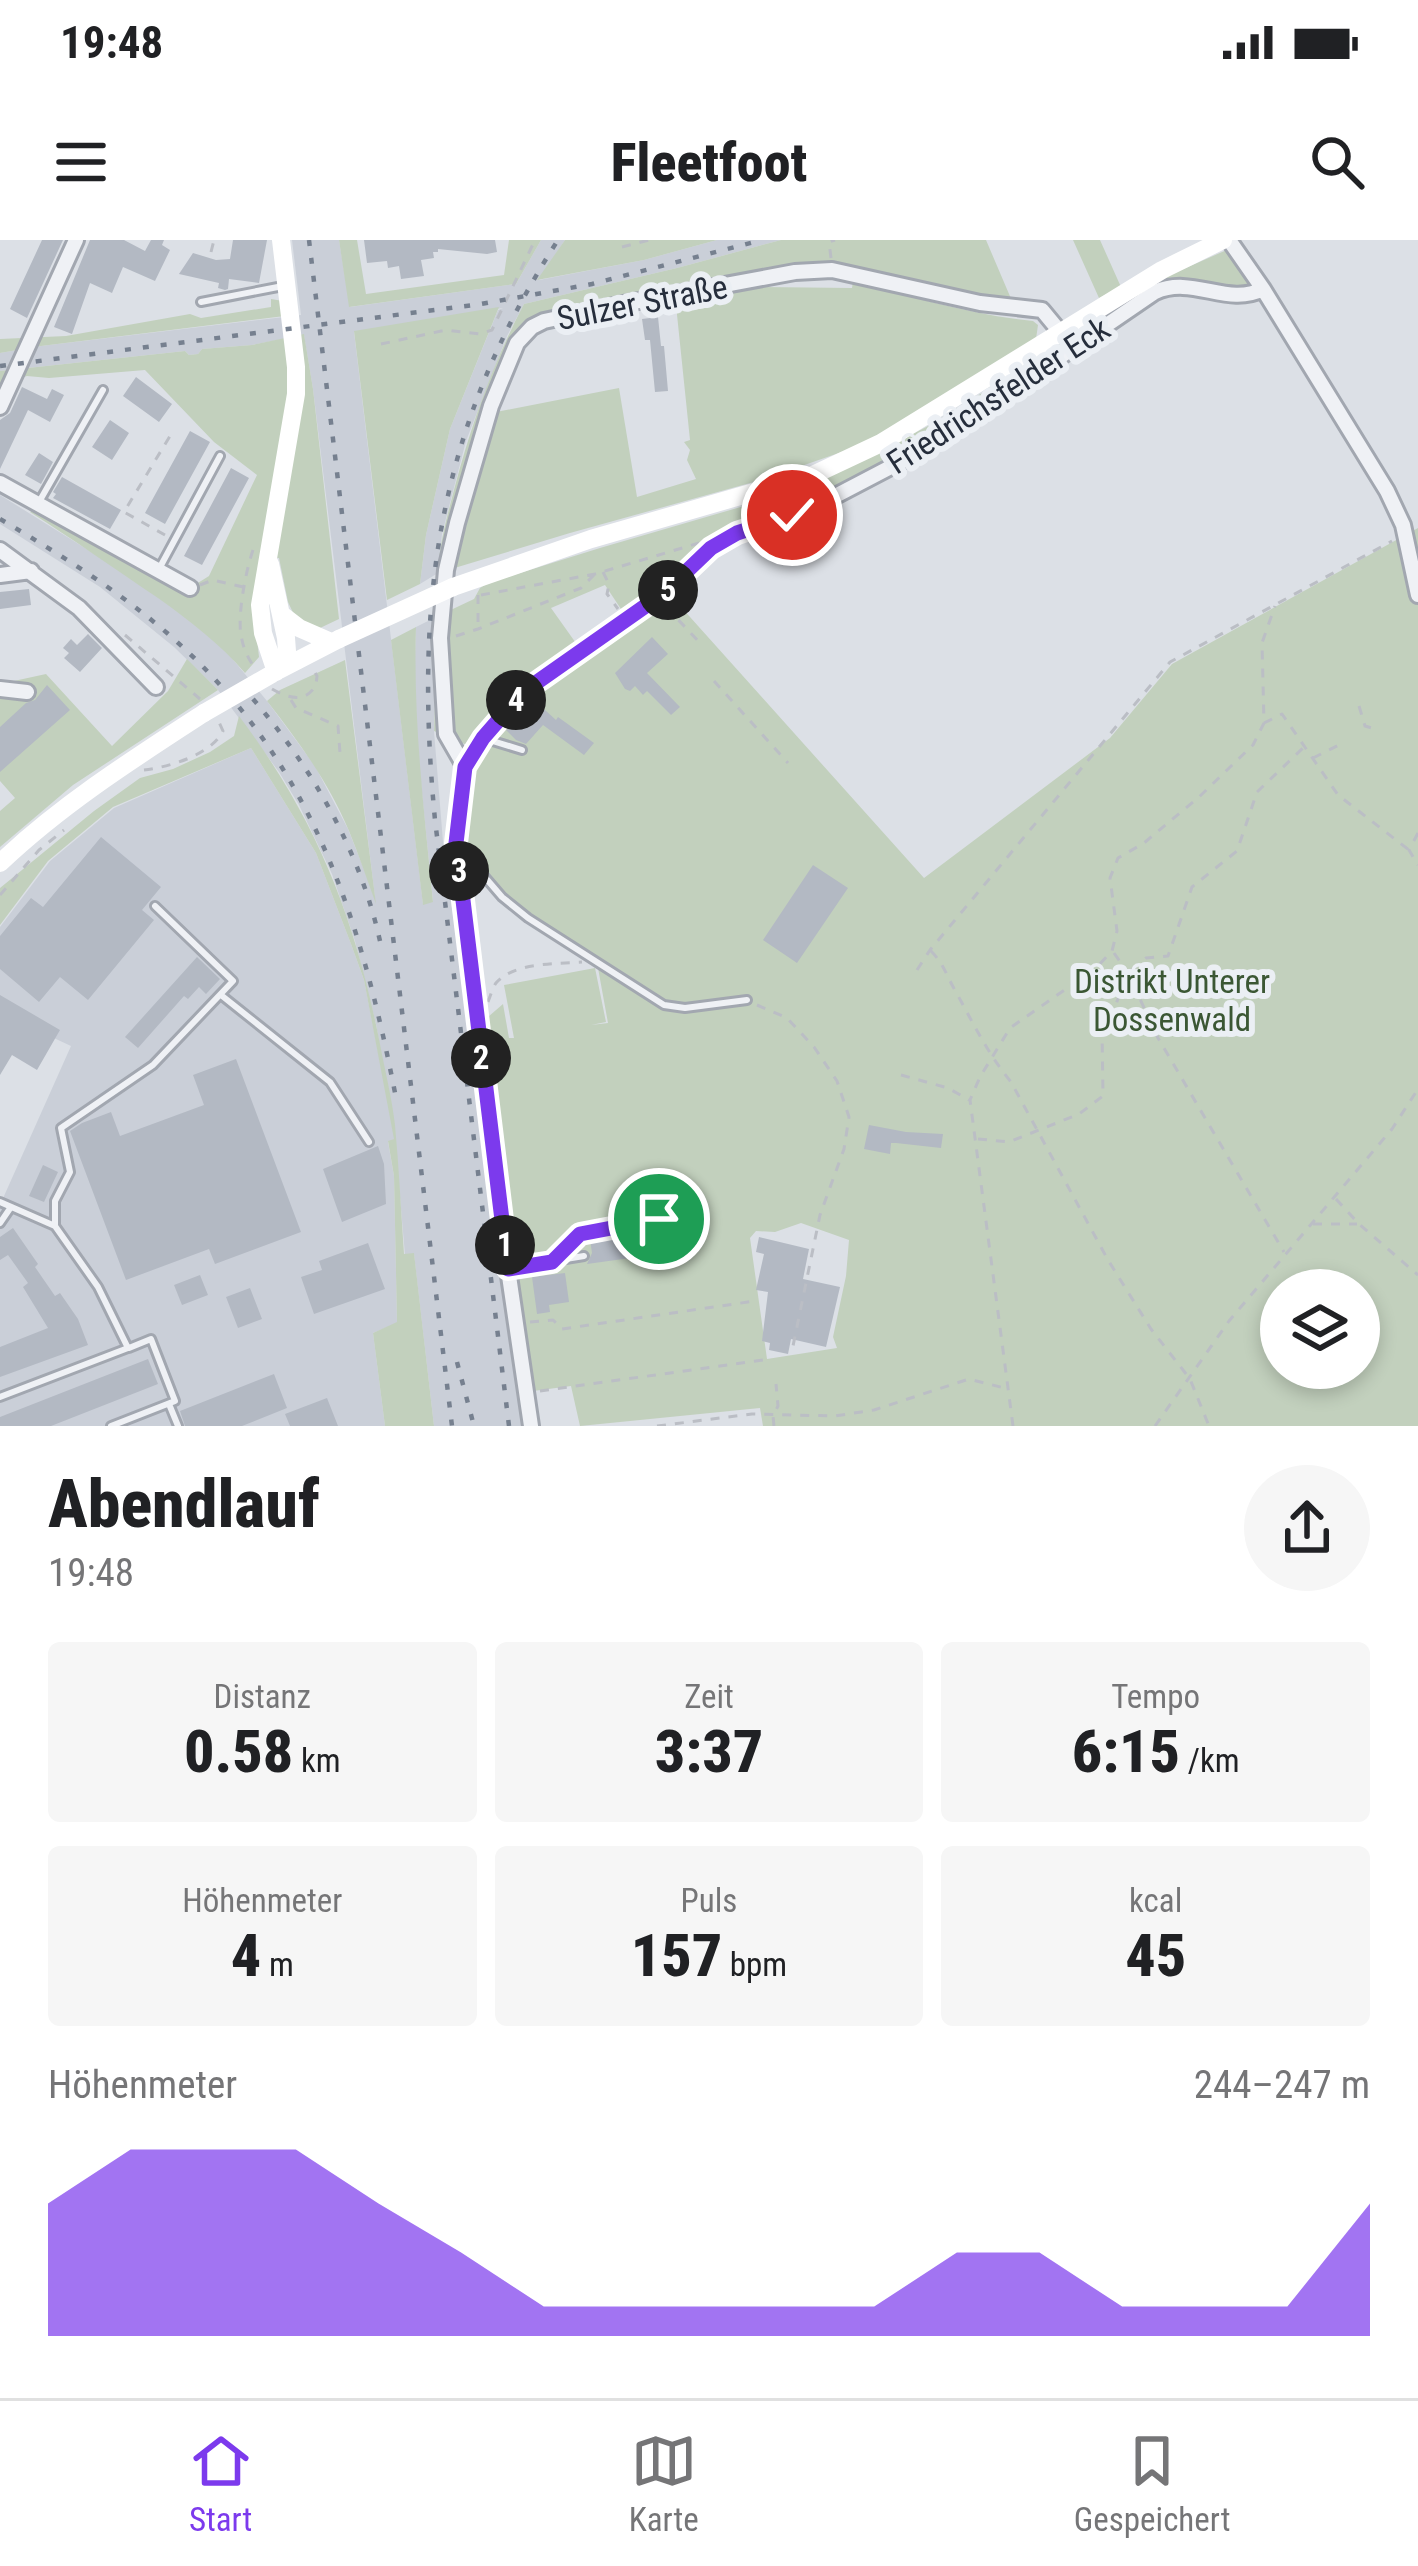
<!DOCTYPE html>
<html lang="de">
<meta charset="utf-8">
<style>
:root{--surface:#fff;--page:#f6f6f6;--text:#202124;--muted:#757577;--line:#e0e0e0;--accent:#7c3aed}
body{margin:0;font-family:"Roboto Condensed",sans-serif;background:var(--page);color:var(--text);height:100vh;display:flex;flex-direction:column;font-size:45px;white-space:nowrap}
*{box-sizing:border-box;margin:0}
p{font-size:39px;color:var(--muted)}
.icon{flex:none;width:66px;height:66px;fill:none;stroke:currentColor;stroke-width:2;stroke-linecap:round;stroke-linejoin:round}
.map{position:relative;height:1186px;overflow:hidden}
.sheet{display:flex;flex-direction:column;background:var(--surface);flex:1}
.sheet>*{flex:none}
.buttons{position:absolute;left:1260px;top:1029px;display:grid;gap:24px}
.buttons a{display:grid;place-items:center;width:120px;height:120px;border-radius:50%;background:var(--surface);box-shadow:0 6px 18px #0003;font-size:60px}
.pin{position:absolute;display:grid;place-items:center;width:102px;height:102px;color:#fff;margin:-51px;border:6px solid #fff;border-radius:50%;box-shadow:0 3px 12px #0007}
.km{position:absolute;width:60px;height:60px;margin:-30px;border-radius:50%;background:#222;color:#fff;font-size:33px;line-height:60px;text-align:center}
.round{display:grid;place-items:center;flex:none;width:126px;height:126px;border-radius:63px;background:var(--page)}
.overview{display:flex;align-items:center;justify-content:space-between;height:204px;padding:0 48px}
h1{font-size:66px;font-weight:800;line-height:90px}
.stats{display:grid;grid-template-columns:repeat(3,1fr);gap:18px;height:204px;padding:12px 48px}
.stats div{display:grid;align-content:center;border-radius:12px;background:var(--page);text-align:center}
.stats b{font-size:60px;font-weight:800}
.stats small{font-size:33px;font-weight:400}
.stats p{font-size:33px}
.chart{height:336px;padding:24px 48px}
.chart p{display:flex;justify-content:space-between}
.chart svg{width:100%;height:216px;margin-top:12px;fill:var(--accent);opacity:.7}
.status{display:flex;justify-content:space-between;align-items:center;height:84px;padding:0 60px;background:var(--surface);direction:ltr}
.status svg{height:33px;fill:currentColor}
header{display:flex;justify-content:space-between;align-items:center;height:156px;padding:0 48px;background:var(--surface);font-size:54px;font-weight:800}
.dock{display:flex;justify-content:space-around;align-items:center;height:168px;border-top:3px solid var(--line);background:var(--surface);font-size:33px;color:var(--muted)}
.dock a{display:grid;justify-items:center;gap:6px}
.dock .current{color:var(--accent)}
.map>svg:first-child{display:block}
.built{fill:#cacfd8}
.green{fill:#c2d0bd;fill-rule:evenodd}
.building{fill:#b3b9c3}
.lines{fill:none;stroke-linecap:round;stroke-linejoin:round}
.lane-casing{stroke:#a2a7b0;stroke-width:12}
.street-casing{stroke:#a2a7b0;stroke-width:20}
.path{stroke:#bbbec5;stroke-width:3;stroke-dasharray:9 9;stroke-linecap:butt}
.lane{stroke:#eff1f5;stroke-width:6}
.street{stroke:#eff1f5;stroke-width:14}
.secondary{stroke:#fff;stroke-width:18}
.rail{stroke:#76808f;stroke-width:4.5;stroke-dasharray:6 12;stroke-linecap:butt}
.secondary-bridge{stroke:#fff;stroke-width:18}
.route-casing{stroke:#fff;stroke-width:24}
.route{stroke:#7c3aed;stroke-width:15}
.labels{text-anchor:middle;stroke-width:12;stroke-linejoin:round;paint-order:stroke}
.street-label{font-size:33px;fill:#262e3c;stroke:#ebeff4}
.park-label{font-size:33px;fill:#3b5734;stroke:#ebeff4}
</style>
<div class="status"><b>19:48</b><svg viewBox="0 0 49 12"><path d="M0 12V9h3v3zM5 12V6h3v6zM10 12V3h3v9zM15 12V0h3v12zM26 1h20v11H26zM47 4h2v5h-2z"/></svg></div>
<header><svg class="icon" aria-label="menu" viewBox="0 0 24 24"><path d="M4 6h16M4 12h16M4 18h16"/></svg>Fleetfoot<svg class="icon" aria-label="search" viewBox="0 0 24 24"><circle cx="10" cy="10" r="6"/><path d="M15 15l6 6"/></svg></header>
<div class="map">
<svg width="1418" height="1186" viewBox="0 0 1418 1186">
<rect width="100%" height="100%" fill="#dce0e6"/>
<!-- built -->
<path class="built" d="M292,0H339L350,67L516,44L541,0H565L539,40L644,20L717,0H781L677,28L524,64L507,96L466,201L442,294L438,333L420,344L426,295L450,189L498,70L503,68L354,92L423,664L433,661L417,504L414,448L416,387L438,376L434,491L444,614L468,777L500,1039L524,1186H434L414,1014L405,1015L395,899L388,902L394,936L397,1083L373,1093L385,1186H0V965L71,806L0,773V687L50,621L114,568L251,508L316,613L351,704L364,740L395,898L376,784L355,701L332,634L299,565L279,532L218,450L174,407L100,347L0,284V255L117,328L188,378L226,411L267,461L315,526L348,589L375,657L313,149L304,95L252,105L202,109L198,114L189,115L185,111L0,131V113L41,106L301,75Z"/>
<!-- green -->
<path class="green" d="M339,0H357L366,54L504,35L509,0H541L516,44L349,67Z
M565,0H717L644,20L537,40Z
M781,0H986L1012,61L979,58L836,27L624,59L531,78C514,95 477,178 476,202C476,208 479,214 481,220L496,172L619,148L637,257L696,239L687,220L690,210L684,202L690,200L676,65L757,47L852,48L853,41C913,57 972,75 1033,81L1038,85L1036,99L909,180L856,207L761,240L570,293L438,333C439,305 447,277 454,250C471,185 493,123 524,64L677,28Z
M1073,0H1100L1121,47L1099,58Z
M1229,9L1250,45L1246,48L1181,42L926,204L731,303L664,348L924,638L1110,498L1172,424L1418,288V1186H763L760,1168L580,1186L571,1146L518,1153L496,1006L472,816L486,810L481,783L503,764L509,798H514L504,745L595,728L606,782L591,785L608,783L598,728L603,722C556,691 470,646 463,584C460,558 471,534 481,511L434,491L438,376L474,359L480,348L488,343L600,308L792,252L823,240L934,183L1172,34ZM605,345L625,375L578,406L551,368ZM801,983L849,1000L846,1036L833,1097L837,1108L767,1119L750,998L756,991L775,992ZM1281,1050H1359V1128H1281Z
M271,59L283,61L285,76L41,106L0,113V99L66,96L190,74L201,78L271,67Z
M499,67L450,189L426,295L420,344L387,360L354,91Z
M304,94L313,149L339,379L320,388L296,379L288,362L279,318L261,317L255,382L259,417L245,433C219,403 190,381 158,358C115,329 74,300 30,272L37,268L185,351L209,336L257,235L214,202L145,130L49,138L27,136L0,145V131L185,111L189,115L198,114L202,109L252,105Z
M416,387C413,480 424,570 433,662L423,665L391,400Z
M187,419L218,450L73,545L0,607V571L15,558L0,541V444L46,434L112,506L168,451Z
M345,420L376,664C367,640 359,615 349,591C329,543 299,502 267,461L280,450Z
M239,476C317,580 355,677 380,804C385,831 392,858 395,885C399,928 401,971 404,1014L414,1013L434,1186H385L373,1093L397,1082L394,936L388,901L394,899L364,740L351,704L316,613L251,508L113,567L48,621L0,685V648L94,571L140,538L173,529L210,512L234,496Z"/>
<!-- building -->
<path class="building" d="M42,0H63L27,78L10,69Z
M90,0H124L145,11L151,0H164L162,5L170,10L155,41L123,27L112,53L90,43L72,94L54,87Z
M233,0H267L259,43L229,39L228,49L225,50L218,48L219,43L179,34L193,13L216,20L230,19Z
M364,0H495L497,12L487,14L438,9V12H433L434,18L421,20L424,36L401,39L399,26L388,28L387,21L367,23Z
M658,77L661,106H664L668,151L655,152L650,100H645L642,79Z
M136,137L172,164L159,182L123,156Z
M22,147L47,159L52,149L64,155L50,182L28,170L0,229V180L10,173Z
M110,180L129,193L112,220L92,207Z
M190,191L210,202L165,284L145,273Z
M39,213L53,222L41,244L25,235Z
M231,228L249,238L202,325L184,316Z
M62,237L121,270L110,289L53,258L56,254L53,252Z
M29,349L31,365L0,369V352Z
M88,394L102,408L80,432L64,418L69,413L63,408L71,399L77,405Z
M652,397L668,414L647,433L680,467L671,475L647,451L643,455L635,446L630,451L625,449L615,433Z
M47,445L70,470L0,532V487L26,463L35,460Z
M534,460L556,480L558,477L594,503L584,515L543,485L526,504L516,500L506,490Z
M101,597L161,647L142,670L154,680L88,760L60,737L39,762L0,729V696L31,658L43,667Z
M813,625L848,648L797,723L763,700Z
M197,717L220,739L206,754L199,747L188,759L184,756L138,808L125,797Z
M0,755L60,790L37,830L12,815L0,835Z
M236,819L301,992L215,1024L209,1009L126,1040L70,891L82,883L111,872L120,896L204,865L193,835Z
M869,885L906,892L943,894L941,908L896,903H891L890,914L864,909Z
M378,906L384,924L386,964L342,982L323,929Z
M43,925L58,932L44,962L29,956Z
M13,988L38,1024L35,1027L55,1056L60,1053L78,1079L88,1105L0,1137V1107L48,1088L23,1047L28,1043L8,1015L0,1020V997Z
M648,989L652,1015L587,1024L592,1013L590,999Z
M759,997L809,1009L803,1039L840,1047L826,1107L791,1099L788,1114L769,1110L770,1103L762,1101L768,1052L756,1050L764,1014L756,1012Z
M368,1003L385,1049L314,1074L301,1037L322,1030L319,1021Z
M565,1033L569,1062L549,1065L550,1072L537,1074L532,1037Z
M200,1035L208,1055L182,1065L174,1045Z
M250,1048L262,1079L238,1088L226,1057Z
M148,1119L158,1144L51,1186H0V1177Z
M274,1134L287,1168L242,1186H185L180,1171Z
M327,1158L338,1186H290L285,1174Z"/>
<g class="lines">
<!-- lane casing -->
<g class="lane-casing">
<path id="lane" d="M201,62L283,46
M39,262L103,150
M159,329L220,216
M486,499L522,510
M459,607L502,657L528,678L664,765L685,768L747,760
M221,755L330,842L369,902
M0,962L55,986L98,1047L128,1108L0,1157
M0,983L11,967
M55,986V961L70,932L61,888L153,825L233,741L155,666
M552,1022L580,993L659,979
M511,1028L584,1016
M169,1164L178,1186
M111,1186L175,1161L151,1099L129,1108"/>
</g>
<!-- street casing -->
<g class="street-casing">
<path id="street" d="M1229,0L1263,49L1387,251L1403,285L1418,355
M0,167L76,0
M0,243L190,348
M0,310L79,368L156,447
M0,335L31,331
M0,449L27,452
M465,527L446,494L440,398L446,330L457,283L491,166L517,103L532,87L544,81L628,63L795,32L832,30L980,63L1042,70L1061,93
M531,1186L508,1029L456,603L465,527L483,498L523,452L664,353L711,308L737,293L820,264L927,208L1155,52C1193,35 1227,67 1263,49"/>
</g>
<!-- path -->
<path class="path" d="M622,7L649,0
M211,12L214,0
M831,18L829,2L835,0
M381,104L446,90L480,94L492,90L535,0
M165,295L124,272L170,196
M253,310C246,330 236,379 242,400C244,410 249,420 255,428
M603,332L609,344L607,354L618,369
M200,345L213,340L243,347
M478,355V388
M481,355L595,334L699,303
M665,371L669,370L702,405
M125,395L200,459
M456,396L478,389L581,348L594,335
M714,441L788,523
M272,449C288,458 305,464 316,445L317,436L313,429
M291,460L296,468L338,486L340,513
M1359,466L1365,486L1375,489
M1264,483L1282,474L1338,555L1409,610
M1313,518L1345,502
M144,530C169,527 211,515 223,491L218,480
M1418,593L1409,610L1418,625
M0,655L39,610L64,590
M931,711C944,724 947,737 956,752C973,783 988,814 1011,842L1108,1020L1151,1089L1190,1139L1209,1186
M1114,713L1128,733L1158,798L1284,1012
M917,730L930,710L1170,422L1392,301
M488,762C490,757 493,747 496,743C514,722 557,724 582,722
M757,765L787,778L814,807L837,841L849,877L844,909L820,975L793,1106
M901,835L948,848L969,860
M978,899L1009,902L1079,874L1103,856L1102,789L1116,764L1128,733L1146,718L1168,716L1192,647L1237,611L1257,552L1303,508
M1336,959L1359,984L1418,1035
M1313,984H1357
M530,1082L553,1080L562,1089L755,1061
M540,1151L763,1120
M657,1186L752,1174L835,1176L874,1170L969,1139L1008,1149
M774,1186L773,1176L778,1166L776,1144
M1013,1186L970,860L980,837L1010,788L1096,728L1112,711L1117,691L1110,638L1118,618L1144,603L1199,557L1253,505L1264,483L1262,403L1275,366
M1155,1186L1229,1081L1392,889L1418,849"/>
<!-- lane -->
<use href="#lane" class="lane"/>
<!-- street -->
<use href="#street" class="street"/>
<!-- secondary -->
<path class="secondary" d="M270,324L286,398L288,425
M453,347L591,299L813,235L881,203L1162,30L1223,0
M282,375L299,388L331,402
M279,430L339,399
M276,432L263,393L260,365L296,154V127L281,0
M0,623C61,565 133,519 204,473"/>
<!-- rail -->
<path class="rail" d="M309,0L452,1186
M0,126L481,64L592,44L762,0
M0,279C56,312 111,346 160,387C311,514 361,676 397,863
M253,459C313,529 360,611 380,701
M457,1122L474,1186
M509,1186L435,580C414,360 437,188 558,0"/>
<!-- secondary-bridge -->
<path class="secondary-bridge" d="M339,399L453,347
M204,473L272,434"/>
</g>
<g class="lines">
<!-- route casing -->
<g class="route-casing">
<path id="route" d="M659,979L580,994L552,1022L508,1029L456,603L465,527L483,498L523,452L664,353L711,308L737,293L792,275"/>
</g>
<!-- route -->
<use href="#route" class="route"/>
</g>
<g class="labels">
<!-- street labels -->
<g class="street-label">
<text transform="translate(642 62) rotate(-11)" y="12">Sulzer Straße</text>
<text transform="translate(998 155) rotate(-33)" y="12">Friedrichsfelder Eck</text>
</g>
<!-- park labels -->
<g class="park-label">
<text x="1172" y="753">Distrikt Unterer<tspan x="1172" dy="38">Dossenwald</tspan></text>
</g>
</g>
</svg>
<div class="buttons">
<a><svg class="icon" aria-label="layers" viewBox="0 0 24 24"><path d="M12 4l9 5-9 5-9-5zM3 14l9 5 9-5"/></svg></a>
</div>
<div class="pin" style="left:659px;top:979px;background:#1e9e55"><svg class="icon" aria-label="arrive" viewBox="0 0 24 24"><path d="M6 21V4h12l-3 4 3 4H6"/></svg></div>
<div class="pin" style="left:792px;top:275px;background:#d93025"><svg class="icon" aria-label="check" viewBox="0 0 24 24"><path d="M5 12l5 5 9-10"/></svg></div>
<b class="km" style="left:505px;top:1005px">1</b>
<b class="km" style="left:481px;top:818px">2</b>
<b class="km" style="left:459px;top:631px">3</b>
<b class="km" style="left:516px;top:460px">4</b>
<b class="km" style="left:668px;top:350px">5</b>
</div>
<section class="sheet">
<div class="overview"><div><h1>Abendlauf</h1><p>19:48</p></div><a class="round"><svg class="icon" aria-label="share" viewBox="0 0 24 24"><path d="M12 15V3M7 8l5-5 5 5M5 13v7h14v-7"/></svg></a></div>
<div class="stats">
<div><p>Distanz</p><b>0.58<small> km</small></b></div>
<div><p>Zeit</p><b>3:37</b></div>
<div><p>Tempo</p><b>6:15<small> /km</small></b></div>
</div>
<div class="stats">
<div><p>Höhenmeter</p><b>4<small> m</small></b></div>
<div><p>Puls</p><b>157<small> bpm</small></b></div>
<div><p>kcal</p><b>45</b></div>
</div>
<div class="chart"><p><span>Höhenmeter</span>244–247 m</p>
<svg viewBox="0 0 160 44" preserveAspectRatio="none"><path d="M0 44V17L10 6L20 6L30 6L40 17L50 27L60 38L70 38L80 38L90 38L100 38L110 27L120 27L130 38L140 38L150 38L160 17V44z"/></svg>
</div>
</section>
<nav class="dock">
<a class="current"><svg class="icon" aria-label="home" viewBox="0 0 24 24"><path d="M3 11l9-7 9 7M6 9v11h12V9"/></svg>Start</a>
<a><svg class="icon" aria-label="map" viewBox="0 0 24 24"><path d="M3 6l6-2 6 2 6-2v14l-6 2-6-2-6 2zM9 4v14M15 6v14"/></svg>Karte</a>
<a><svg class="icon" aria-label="saved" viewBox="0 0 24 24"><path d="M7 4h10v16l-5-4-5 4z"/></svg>Gespeichert</a>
</nav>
